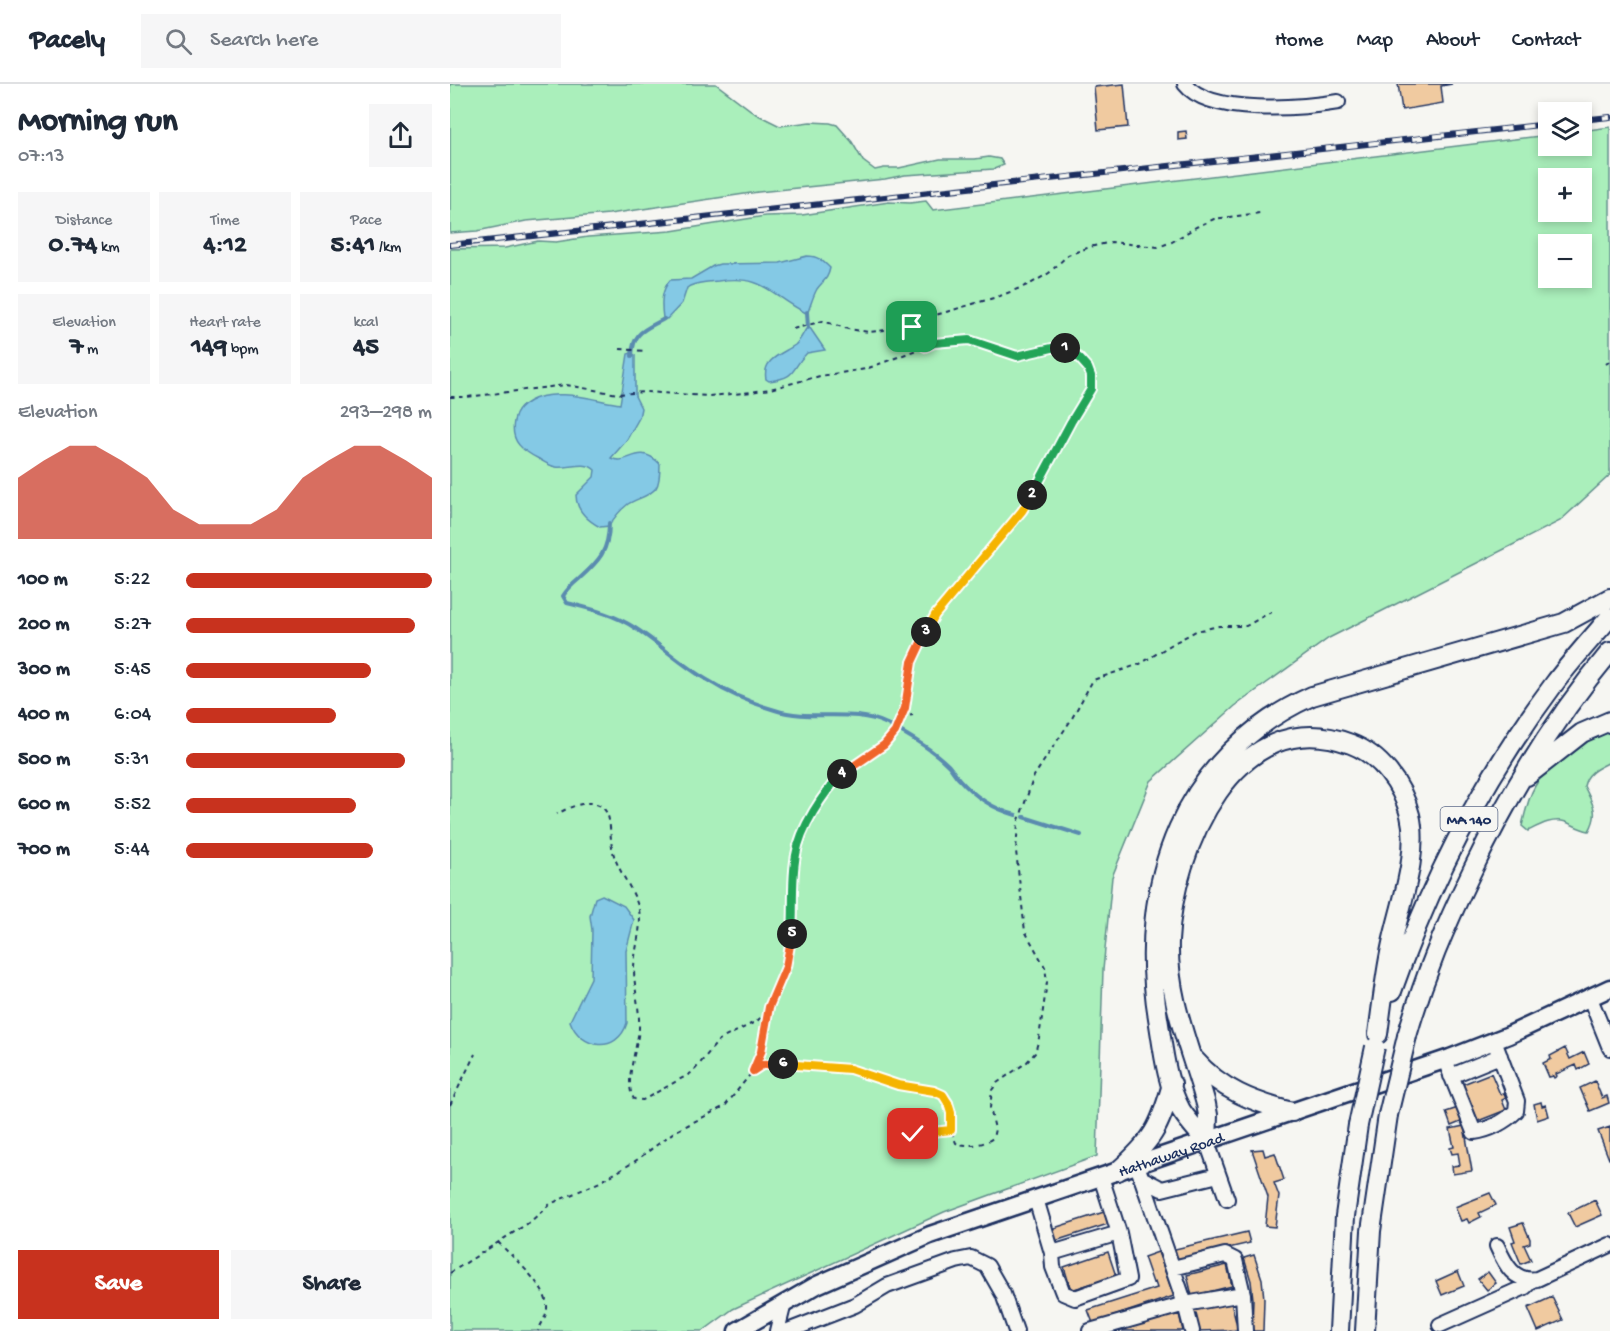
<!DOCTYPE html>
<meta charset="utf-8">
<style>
:root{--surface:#fff;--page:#f6f6f7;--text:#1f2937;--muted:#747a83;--line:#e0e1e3;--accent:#c8321e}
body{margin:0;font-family:"Gochi Hand",sans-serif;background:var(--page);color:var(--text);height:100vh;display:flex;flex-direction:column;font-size:22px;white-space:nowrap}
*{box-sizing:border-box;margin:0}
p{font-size:20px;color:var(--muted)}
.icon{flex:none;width:33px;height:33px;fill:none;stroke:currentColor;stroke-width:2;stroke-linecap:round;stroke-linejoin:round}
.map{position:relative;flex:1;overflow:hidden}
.panel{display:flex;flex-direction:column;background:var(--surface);width:450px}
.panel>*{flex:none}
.fabs{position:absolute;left:1088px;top:18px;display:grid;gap:12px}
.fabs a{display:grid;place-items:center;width:54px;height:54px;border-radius:0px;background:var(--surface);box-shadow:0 3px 9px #0003;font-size:30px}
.pin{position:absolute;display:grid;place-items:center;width:51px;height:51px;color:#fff;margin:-26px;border-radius:12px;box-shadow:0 3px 9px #0006}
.km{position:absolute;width:30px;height:30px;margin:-15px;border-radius:50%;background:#222;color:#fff;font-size:16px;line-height:30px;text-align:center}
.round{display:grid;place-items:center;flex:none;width:63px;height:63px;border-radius:0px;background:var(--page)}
.summary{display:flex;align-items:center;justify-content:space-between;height:102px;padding:0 18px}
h1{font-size:33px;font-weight:700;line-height:45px}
.stats{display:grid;grid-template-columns:repeat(3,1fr);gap:9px;height:102px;padding:6px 18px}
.stats div{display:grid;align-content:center;border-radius:0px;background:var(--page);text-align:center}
.stats b{font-size:26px;font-weight:700}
.stats small{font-size:16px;font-weight:400}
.stats p{font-size:16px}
.chart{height:168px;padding:12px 18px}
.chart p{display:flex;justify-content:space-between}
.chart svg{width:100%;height:108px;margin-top:6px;fill:var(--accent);opacity:.7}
.action{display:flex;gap:12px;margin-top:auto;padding:12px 18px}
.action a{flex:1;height:69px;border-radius:0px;background:var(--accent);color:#fff;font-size:24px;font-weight:700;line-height:69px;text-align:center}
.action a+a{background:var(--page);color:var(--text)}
ul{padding:0 18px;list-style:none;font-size:20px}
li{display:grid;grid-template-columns:96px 72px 1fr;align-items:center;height:45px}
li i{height:15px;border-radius:8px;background:var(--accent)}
header{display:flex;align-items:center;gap:36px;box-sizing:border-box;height:84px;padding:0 30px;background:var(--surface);border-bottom:2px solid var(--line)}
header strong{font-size:28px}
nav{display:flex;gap:33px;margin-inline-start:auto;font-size:21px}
.search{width:420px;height:54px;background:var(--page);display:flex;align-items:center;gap:15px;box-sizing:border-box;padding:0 21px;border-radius:0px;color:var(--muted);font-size:22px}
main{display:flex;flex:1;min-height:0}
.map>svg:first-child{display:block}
.green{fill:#aaefbb;stroke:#628f8c;stroke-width:1.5;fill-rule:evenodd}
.water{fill:#84c9e5;stroke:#5a8baf;stroke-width:1.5}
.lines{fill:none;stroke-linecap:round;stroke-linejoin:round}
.stream{stroke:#5a8baf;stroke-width:4}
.building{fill:#f0caa0;stroke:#1b2f5e;stroke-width:1.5}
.minor-casing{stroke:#1b2f5e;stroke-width:18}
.major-casing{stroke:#1b2f5e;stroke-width:21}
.highway-casing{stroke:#1b2f5e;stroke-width:22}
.path{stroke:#1b2f5e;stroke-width:2;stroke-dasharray:4.5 4.5;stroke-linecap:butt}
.minor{stroke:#f6f6f2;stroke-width:14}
.major{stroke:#f6f6f2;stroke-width:16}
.highway{stroke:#f6f6f2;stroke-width:18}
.rail-casing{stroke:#1b2f5e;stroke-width:6}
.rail{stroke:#f6f6f2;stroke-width:4;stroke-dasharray:11;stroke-linecap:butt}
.highway-bridge-casing{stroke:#1b2f5e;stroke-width:22;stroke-linecap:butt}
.highway-bridge{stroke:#f6f6f2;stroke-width:18}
.split-1-casing{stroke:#fff;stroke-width:12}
.split-2-casing{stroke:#fff;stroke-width:12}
.split-3-casing{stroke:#fff;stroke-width:12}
.split-4-casing{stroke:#fff;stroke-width:12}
.split-5-casing{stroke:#fff;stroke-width:12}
.split-6-casing{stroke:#fff;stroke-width:12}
.split-7-casing{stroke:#fff;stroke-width:12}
.split-8-casing{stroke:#fff;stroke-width:12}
.split-1{stroke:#22a559;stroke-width:8}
.split-2{stroke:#22a559;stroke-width:8}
.split-3{stroke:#f5b400;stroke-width:8}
.split-4{stroke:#f0652b;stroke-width:8}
.split-5{stroke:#22a559;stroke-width:8}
.split-6{stroke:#f0652b;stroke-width:8}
.split-7{stroke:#f5b400;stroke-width:8}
.split-8{stroke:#f5b400;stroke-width:8}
.labels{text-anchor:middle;stroke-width:4.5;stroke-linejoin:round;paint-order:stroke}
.shield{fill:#f6f6f2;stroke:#5d6b8a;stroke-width:1.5}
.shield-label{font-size:15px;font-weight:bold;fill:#1b2f5e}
.street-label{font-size:16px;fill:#1b2f5e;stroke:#f6f6f2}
</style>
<header>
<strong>Pacely</strong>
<div class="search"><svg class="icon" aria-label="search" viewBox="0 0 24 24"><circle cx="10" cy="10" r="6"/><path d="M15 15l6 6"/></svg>Search here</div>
<nav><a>Home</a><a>Map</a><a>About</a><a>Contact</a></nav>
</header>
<main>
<section class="panel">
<div class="summary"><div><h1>Morning run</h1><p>07:13</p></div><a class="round"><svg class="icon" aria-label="share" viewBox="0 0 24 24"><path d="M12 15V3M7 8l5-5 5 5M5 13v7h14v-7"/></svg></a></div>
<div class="stats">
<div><p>Distance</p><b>0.74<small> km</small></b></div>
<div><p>Time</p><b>4:12</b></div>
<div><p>Pace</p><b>5:41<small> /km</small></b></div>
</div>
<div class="stats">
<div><p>Elevation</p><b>7<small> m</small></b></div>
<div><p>Heart rate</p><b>149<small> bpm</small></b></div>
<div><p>kcal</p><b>45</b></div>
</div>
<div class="chart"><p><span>Elevation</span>293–298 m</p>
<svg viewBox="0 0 160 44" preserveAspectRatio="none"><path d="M0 44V19L10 12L20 6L30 6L40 12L50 19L60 32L70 38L80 38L90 38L100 32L110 19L120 12L130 6L140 6L150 12L160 19V44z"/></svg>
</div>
<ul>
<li><b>100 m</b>5:22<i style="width:100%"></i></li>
<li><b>200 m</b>5:27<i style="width:93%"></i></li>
<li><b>300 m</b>5:45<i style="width:75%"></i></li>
<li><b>400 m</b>6:04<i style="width:61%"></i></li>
<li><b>500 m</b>5:31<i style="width:89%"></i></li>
<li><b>600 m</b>5:52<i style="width:69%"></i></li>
<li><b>700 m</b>5:44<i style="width:76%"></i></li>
</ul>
<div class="action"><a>Save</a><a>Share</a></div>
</section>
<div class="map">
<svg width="1160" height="1247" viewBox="0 0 1160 1247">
<rect width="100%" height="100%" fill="#f6f6f2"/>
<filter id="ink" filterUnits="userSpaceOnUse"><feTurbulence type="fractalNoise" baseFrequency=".0167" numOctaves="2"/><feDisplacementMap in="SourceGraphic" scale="12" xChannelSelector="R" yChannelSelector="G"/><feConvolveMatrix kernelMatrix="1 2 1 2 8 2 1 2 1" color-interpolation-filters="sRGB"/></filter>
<g filter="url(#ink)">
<!-- green -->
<path class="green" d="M0,0H266L306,30L330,42L360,38L380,39L387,41L402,58L413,77L425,86L434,84H449L490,75H525L539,73L550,75L554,81L544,85L455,91L435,95L308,108L159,130L76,137L27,147L0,149Z
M1160,43V391L1110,437L879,554L785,622L701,697L662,793L653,886L647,1072L494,1128L283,1225L253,1247H0V165L55,164L88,157L106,158L138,153L221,147L315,132L352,131L439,118L460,119L476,117L483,126L1098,51V62H1131V47ZM1098,94H1131V128H1098ZM1098,160H1131V194H1098Z
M1160,647V678C1148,684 1137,688 1134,702C1142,719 1150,728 1139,747C1129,745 1124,741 1116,738C1102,734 1090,741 1078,747L1072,742C1075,729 1078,714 1085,702C1099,677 1133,653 1160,647Z"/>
<!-- water -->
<path class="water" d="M357,172C368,172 373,177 380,184C378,195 373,197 367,205C363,212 361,220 358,228L356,229C319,210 314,190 268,197C259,198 249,198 240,202L237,204L232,219L217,235L213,234C211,219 211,207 220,196L241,195L263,182L270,180L330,179Z
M360,244L375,266L357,269C340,285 349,293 319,297L316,295C312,275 332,270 345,261C350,257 353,250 356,245Z
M181,269L185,271V312L191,324L189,334L176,357L161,374C179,383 187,357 210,380C210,388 210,398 206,404C199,413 187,414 178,420C170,426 164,434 159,442L150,443C137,436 126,426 126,411L144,393L145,386C135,376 118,385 106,383C100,382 94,378 89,375C73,367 60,358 64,337C66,327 71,322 80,317C105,303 144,316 170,320L178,270Z
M152,811L174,822L184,836L176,867L177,939C167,971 130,965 120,937L141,894L142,846L140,832L145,814Z"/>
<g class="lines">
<!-- stream -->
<path class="stream" d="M357,228L358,244
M182,272C183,247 195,246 214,235
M159,439C159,467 149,477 129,495C123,500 117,505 113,512L117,519C141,525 164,530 185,544C210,560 232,582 259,597C279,610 302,619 325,626C362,638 402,623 437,640C458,651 482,665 498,681C502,685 505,691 509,695C525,713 543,725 566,731
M574,733L631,751"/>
</g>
<!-- building -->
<path class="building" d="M674,0L678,43L648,46L644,3Z
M948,0H1002L991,2L993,19L952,26Z
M736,47L737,55L728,56V48Z
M1115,964L1120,975L1134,968L1139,980L1128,986L1126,981L1106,990L1107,992L1104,994L1103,992L1099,993L1093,979L1101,975L1100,972Z
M1041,989L1050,1010L1054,1009L1056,1014L1052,1016L1056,1026L1028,1037L1013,1000Z
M1145,997L1152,1014L1157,1012L1159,1019L1140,1027L1130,1004Z
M1091,1018L1092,1022L1096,1021L1099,1032L1087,1036L1084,1020Z
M1008,1024L1013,1037L1001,1042L996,1028Z
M1014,1042L1022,1087L1003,1090L1002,1082L1010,1081L1008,1069L1002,1070L1000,1064L1004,1063L1000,1045Z
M1160,1043V1075H1159L1148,1047Z
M813,1065L815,1072L825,1069L834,1096L824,1099L829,1112L825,1143L815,1142L818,1113L802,1066Z
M1040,1109L1046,1121L1029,1129L1031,1133L1019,1139L1017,1135L1011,1137L1005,1123Z
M1145,1116L1152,1131L1125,1143L1118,1129Z
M654,1128L658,1140L605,1157L601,1145Z
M1073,1139L1080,1155V1159L1074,1161L1081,1176L1071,1180L1062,1158L1065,1157L1060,1143Z
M797,1148L800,1159L727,1176L725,1165Z
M658,1168L666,1192L621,1206L614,1183Z
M708,1168L724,1212L643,1239L638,1226L707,1204L705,1198L703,1199L694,1173Z
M804,1171L812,1195L814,1215L813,1247H802L803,1215L801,1197L794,1174Z
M777,1181L782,1202L742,1212L737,1191Z
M1008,1187L1014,1202L992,1211L986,1197Z
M1038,1188L1046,1199L1037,1206L1028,1195Z
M1102,1213L1113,1236L1088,1247L1078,1224Z
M781,1218L788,1246L747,1247L742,1227Z
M729,1230L733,1247H661Z"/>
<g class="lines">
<!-- minor casing -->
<g class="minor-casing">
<path id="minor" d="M735,0C760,32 852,24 888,18
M1140,914L1160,964
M995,976L1024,1048C1039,1046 1055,1038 1066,1027L1067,1017L1044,957
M1001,992L1050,972
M757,1058L777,1115
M687,1081L735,1220L742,1247
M691,1094L712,1105L768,1091
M586,1115L602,1169L669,1149L651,1093
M1047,1162C1055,1180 1064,1199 1087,1195L1160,1161
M602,1169L603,1183L613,1209L625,1214L678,1195L669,1149
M723,1184L775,1171L785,1176L793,1210
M990,1241L1075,1203L1082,1196
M327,1247L334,1219
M338,1247L405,1221L437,1202L506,1177L521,1174L537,1182L553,1210L566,1247
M640,1247L735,1220L793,1210L795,1247"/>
</g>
<!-- major casing -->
<g class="major-casing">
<g id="major">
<path id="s1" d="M287,1247L367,1201L480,1151L1000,974L1059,951L1160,904"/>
</g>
</g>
<!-- highway casing -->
<g class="highway-casing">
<path id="highway" d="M1077,692L1132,649L1160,637
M942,907C980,799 1035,692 1104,600C1121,577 1141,555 1160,533
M957,952C974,892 995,843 1022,787C1060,708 1104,635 1160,568
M744,975C771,1006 803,1018 842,1028
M757,1058C748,1048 738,1037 731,1026C716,999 713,964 708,934C686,799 733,670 862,612L1114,539L1160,514
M757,1058L758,1031L756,1020C741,966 717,915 719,857C723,767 785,616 901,660C930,671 952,700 960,731C970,771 949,824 941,864C935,892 932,921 928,950
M668,1087C702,1057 710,1044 722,1000
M889,1247L895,1132L908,1041
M915,1247L921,1147L938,1031"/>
</g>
<!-- path -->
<path class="path" d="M343,245L373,237L398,245L419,248L469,242
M475,263L469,254V242L479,233L550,212L580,200L599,189L618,171L640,163L661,158L708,163L722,158L746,143L764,135L810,129
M170,265L195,267
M1156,280L1160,277
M0,313H17L116,301L168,310L196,308L258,312L294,309L320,305L370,292L416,285L485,259L512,256L524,257L567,272L602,264H613L629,274L641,292V305L637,312L621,338L584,408L572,427L499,512L481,537L462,578L455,624L445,648L434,661L390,691L374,712L352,751L345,772L339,869L332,895L318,927L307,937L269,956L243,988L193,1016L184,1015C173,999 188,963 189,944C190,924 184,904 184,885C184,864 194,842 188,822C182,803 168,787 163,768C160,757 161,741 158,732C150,709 121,722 107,730
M452,635L456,632L463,631
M304,984L311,968L319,926
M0,1021L25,970
M477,1047L465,1051L462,1047L464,1043L482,1048L501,1046
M48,1158C63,1174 99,1203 97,1225C96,1233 91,1240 88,1247
M0,1189L80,1138L100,1120L150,1098L184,1078L224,1048L275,1022L303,987L312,981L325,979L400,985L448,1001L485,1007L493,1011L500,1022L501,1046L506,1059C517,1063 534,1061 543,1054L545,1045L540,1024L542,1006L547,999L577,978L585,969L589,954L597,898L595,883L575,847L574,839L566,767L568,739L584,692L621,636L643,596L690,580L724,559L746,547L769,542H796L821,528"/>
<!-- minor -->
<use href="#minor" class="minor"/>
<!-- major -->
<use href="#major" class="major"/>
<!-- highway -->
<use href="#highway" class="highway"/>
<!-- rail casing -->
<g class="rail-casing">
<path id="rail" d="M1131,36L1160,33
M0,161L1098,40"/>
</g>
<!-- rail -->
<use href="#rail" class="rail"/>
<!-- highway-bridge casing -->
<g class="highway-bridge-casing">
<path id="highway-bridge" d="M938,1031L957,952
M908,1041L925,963"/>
</g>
<!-- highway-bridge -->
<use href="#highway-bridge" class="highway-bridge"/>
</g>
</g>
<g class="lines" filter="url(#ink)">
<!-- split-1 casing -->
<g class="split-1-casing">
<path id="split-1" d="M462,243L469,242V254L475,263L484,259L519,256L567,272L602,264H615"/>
</g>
<!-- split-2 casing -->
<g class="split-2-casing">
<path id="split-2" d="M582,411L621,338L641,305V292L638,284L629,274L615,264"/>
</g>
<!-- split-3 casing -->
<g class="split-3-casing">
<path id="split-3" d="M476,548L485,531L572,427L582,411"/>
</g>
<!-- split-4 casing -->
<g class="split-4-casing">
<path id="split-4" d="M392,690L434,661L445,648L455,624L462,578L476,548"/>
</g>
<!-- split-5 casing -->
<g class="split-5-casing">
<path id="split-5" d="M342,850C344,824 341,797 346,771C350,744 373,709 392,690"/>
</g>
<!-- split-6 casing -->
<g class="split-6-casing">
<path id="split-6" d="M333,980L312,981L303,987L311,968L319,923L336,883L342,850"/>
</g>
<!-- split-7 casing -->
<g class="split-7-casing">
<path id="split-7" d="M333,980L400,985L448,1001L484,1007L493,1011L498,1019"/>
</g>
<!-- split-8 casing -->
<g class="split-8-casing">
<path id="split-8" d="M463,1050L501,1046V1029L498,1019"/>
</g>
<!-- split-1 -->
<use href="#split-1" class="split-1"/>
<!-- split-2 -->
<use href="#split-2" class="split-2"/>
<!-- split-3 -->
<use href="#split-3" class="split-3"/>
<!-- split-4 -->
<use href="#split-4" class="split-4"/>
<!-- split-5 -->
<use href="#split-5" class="split-5"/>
<!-- split-6 -->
<use href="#split-6" class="split-6"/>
<!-- split-7 -->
<use href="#split-7" class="split-7"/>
<!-- split-8 -->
<use href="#split-8" class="split-8"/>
</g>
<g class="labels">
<!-- shield labels -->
<rect class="shield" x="990.5" y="723" width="57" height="24" rx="4.5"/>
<g class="shield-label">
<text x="1019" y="740">MA 140</text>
</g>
<!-- street labels -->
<g class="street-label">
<text dy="6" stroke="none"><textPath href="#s1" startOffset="470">Hathaway Road</textPath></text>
</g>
</g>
</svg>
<div class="fabs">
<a><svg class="icon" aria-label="layers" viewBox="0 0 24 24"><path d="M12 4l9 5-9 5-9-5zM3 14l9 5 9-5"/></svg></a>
<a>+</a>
<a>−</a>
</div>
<div class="pin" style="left:462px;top:243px;background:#1e9e55"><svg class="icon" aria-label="arrive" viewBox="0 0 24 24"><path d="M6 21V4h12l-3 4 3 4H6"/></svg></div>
<div class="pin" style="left:463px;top:1050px;background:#d93025"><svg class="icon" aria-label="check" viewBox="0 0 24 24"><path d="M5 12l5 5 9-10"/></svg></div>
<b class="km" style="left:615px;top:264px">1</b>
<b class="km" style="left:582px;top:411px">2</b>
<b class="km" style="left:476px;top:548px">3</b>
<b class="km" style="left:392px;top:690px">4</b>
<b class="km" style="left:342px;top:850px">5</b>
<b class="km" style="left:333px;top:980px">6</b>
</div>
</main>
